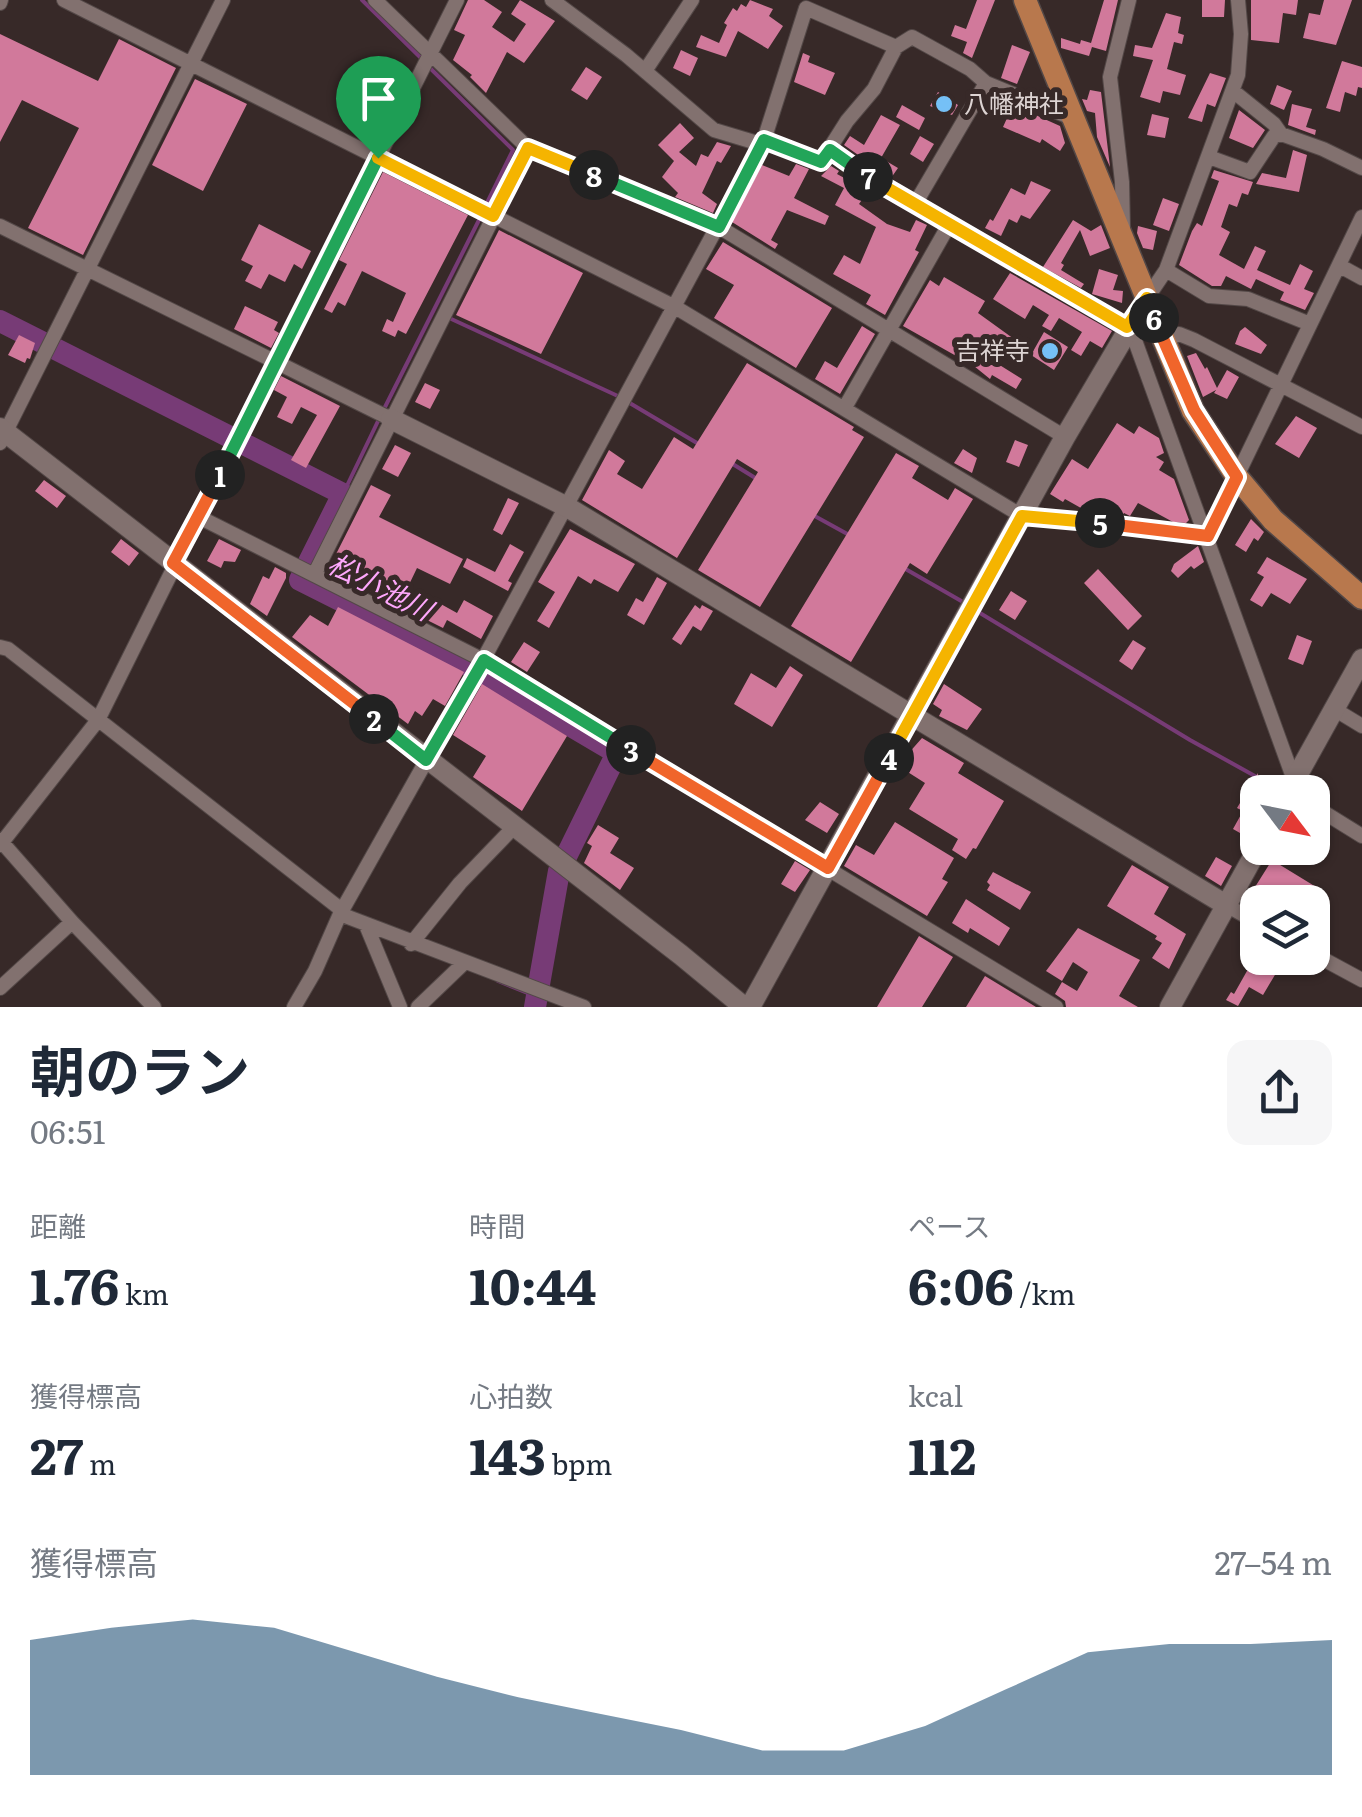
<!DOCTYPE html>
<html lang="ja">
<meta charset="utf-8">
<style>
:root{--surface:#fff;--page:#f6f6f7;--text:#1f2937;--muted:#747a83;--accent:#466d8d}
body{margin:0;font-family:Literata,"Noto Sans JP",serif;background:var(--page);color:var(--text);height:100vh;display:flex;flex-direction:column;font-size:38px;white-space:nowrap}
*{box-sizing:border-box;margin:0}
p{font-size:32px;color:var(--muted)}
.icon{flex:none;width:55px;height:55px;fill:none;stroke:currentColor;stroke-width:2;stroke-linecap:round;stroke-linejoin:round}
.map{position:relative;height:1007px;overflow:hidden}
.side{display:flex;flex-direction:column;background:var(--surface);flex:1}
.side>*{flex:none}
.needle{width:65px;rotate:122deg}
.buttons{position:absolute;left:1240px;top:775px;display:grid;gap:20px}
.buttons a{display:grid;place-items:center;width:90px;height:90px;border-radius:20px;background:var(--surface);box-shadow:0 2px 8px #0004;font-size:50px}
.pin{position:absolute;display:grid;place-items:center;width:85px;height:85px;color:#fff;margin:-102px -42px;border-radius:50% 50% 50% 0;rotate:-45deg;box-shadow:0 0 10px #0007}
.pin .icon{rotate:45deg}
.km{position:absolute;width:50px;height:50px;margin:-25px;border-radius:50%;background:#222;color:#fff;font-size:28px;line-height:50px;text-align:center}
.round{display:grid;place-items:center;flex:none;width:105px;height:105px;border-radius:20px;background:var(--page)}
.overview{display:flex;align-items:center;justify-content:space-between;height:170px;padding:0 30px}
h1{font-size:55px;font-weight:700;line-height:75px}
.figures{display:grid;grid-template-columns:repeat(3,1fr);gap:15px;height:170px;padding:10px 30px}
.figures div{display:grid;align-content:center}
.figures b{font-size:50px;font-weight:700}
.figures small{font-size:28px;font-weight:400}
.figures p{font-size:28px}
.chart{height:280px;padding:20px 30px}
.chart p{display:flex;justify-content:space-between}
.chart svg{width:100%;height:180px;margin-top:10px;fill:var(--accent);opacity:.7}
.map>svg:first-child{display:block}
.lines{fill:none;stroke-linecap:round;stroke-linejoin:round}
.stream{stroke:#773b76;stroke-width:4}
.river{stroke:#773b76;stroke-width:22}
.building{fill:#d1799b}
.street-casing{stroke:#534847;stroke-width:16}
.secondary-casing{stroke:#534847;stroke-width:22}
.primary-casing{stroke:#534847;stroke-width:25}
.street{stroke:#82716f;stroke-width:14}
.secondary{stroke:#82716f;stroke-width:20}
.primary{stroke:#b8784d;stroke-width:22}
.split-1-casing{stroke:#fff;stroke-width:20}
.split-2-casing{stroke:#fff;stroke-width:20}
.split-3-casing{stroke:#fff;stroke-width:20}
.split-4-casing{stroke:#fff;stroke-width:20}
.split-5-casing{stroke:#fff;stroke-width:20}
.split-6-casing{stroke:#fff;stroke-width:20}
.split-7-casing{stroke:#fff;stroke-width:20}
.split-8-casing{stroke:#fff;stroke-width:20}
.split-9-casing{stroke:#fff;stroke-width:20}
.split-1{stroke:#22a559;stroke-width:12}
.split-2{stroke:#f0652b;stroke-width:12}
.split-3{stroke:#22a559;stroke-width:12}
.split-4{stroke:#f0652b;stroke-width:12}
.split-5{stroke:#f5b400;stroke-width:12}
.split-6{stroke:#f0652b;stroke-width:12}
.split-7{stroke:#f5b400;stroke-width:12}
.split-8{stroke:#22a559;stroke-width:12}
.split-9{stroke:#f5b400;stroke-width:12}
.poi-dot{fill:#75c0f6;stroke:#372928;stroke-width:4}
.labels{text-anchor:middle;stroke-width:10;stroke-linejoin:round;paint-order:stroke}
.poi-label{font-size:25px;fill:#ddd4d3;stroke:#372928;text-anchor:start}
.water-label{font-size:28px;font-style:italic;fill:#fea8fc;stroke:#372928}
</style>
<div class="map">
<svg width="1362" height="1007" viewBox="0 0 1362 1007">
<rect width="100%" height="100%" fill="#372928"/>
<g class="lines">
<!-- stream -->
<path class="stream" d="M362,0L424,61
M430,68L513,150L485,207
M447,317L620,397
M628,402L697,443
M384,409L481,216
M731,463L757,479
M343,494L380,417
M811,514L851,536
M902,567L963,602
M975,610L1190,740L1273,786
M498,981L540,998"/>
<!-- river -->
<path class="river" d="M0,321L343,494L300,580L461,661L617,753L559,871L535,1007"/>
</g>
<!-- building -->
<path class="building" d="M468,0H484L502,12L492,27L514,42L526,24L511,14L520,0L555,21L524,63L507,52L486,93L470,77L472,75L453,60L465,35L454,30Z
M750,0L773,9L769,16L783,26L768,49L738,31L726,57L696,47L701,35L719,43L727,25L724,23L733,8L737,11L741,4L746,7Z
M977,0H995L972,58L963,53L967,42L951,36L955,25L966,29Z
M1104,0H1118L1106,51L1092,47L1089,56L1061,48V38L1080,44L1081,40L1091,43Z
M1202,0H1225L1224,17H1202Z
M1251,0H1298L1296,15L1283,13L1279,43L1251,40Z
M1324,0H1352L1336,45L1303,38L1309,13L1320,15Z
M1166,13L1181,17L1178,33L1184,35L1182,44L1174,42L1167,69L1186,75L1180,95L1163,91L1160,103L1140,97L1153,60L1133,56L1135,45L1152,48Z
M0,34L98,81L119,39L176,68L83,255L28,228L79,128L22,100L0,142Z
M1012,45L1030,52L1017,84L1001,78Z
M681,50L698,58L690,76L673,68Z
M803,53L810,56L808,62L835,73L825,95L794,82Z
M1342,61L1362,67V88L1358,87L1356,96L1345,92L1340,112L1326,108Z
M586,67L602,77L587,100L571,90Z
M1210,73L1226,78L1215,107L1207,104L1202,122L1188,118Z
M195,79L247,104L203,191L152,165Z
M1277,85L1292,91L1284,110L1270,104Z
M1090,90L1101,92L1110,167L1097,137L1095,113L1087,111L1082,99L1087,100Z
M938,92L958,105L952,115L930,106Z
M1292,104L1312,109L1306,127L1316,130L1315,135L1288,125Z
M902,105L925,118L919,130L896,117Z
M1013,105L1060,126L1065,143L1060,151L1042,139L1040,143L1003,127Z
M1239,110L1265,130L1253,148L1229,138Z
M1152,114L1169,118L1165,138L1147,135Z
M881,115L900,125L881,158L898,168L891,178L844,145L850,136L864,145Z
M680,123L694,138L679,152L696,166L701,154L708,157L717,142L731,146L721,163L717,161L702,193L717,204L713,213L675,197L678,193L662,177L674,161L658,145Z
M920,136L934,144L923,162L910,154Z
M1293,150L1307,155L1299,192L1256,184L1262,173L1286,178Z
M796,164L809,169L794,198L829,216L825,225L787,210L771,240L778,244L775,249L732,222L762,165L789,176Z
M831,166L839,171L837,174L868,191L859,204L887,224L910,232L916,220L927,225L915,250L919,252L885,315L866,304L871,295L833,274L844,255L860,264L876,227L835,205L844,188L821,176Z
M1214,170L1253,182L1248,195L1242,193L1237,207L1229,204L1221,227L1230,232L1219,255L1244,269L1255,246L1266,251L1257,270L1290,285L1300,264L1313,271L1304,289L1314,293L1305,310L1280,300L1284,292L1256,279L1251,289L1226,276L1221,286H1212L1179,265L1192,231L1197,223L1202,226L1219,181L1211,178Z
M383,172L468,215L406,334L398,330L395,337L382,331L387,319L393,322L406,293L362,271L345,306L338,302L332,313L324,309L347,264L339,260Z
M1031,181L1051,190L1030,219L1021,215L1017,223L1009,219L1001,236L985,228L990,219L993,221L1011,188L1025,195Z
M1163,198L1179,204L1169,231L1153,225Z
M1073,220L1091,231L1101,225L1110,248L1090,256L1080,230L1061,263L1064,265L1061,270L1084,284L1081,288L1043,267Z
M259,224L311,251L302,269L294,264L285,282L269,274L261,289L245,281L253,266L241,260Z
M1138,226L1157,231L1153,250L1143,248L1137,233Z
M499,230L583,273L541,354L456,315Z
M723,242L832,308L796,368L714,318L734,285L706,269Z
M1099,269L1118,275L1113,290L1123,291L1122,303L1092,294Z
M1010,273L1112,331L1102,348L1090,341L1081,356L1071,350L1082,332L1059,318L1051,331L1042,326L1049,315L1033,305L1025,319L993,299Z
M944,277L985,301L978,313L1014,339L998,364L1022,379L1016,389L992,375L990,379L974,366L903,326L930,280L939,286Z
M245,306L278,322L274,330L279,333L271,348L234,329Z
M862,326L875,334L840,394L815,379L825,361L837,368Z
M1245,327L1267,345L1261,354L1235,344L1240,331Z
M1044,332L1068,347L1054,370L1031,355Z
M19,335L35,343L30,359L27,358L25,363L8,355Z
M1196,353L1205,369L1207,367L1217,388L1227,370L1239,377L1227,399L1214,393L1216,390L1203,397L1187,356Z
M747,363L854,427L852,430L864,437L760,607L698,570L758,472L737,459L677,558L582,500L609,450L625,461L617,474L642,489L674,437L693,449Z
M281,376L340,406L306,468L291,460L317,415L301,407L292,424L277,417L287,397L274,390Z
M425,383L440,390L430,409L415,402Z
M1296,416L1317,428L1299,458L1275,444Z
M1117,423L1134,434L1139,426L1159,438L1164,453L1156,457L1164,462L1159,470L1174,479L1189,520L1186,523L1173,522L1138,503L1130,516L1124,513L1122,516L1113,511L1108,515L1094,506L1088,512L1065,499L1063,502L1050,494L1072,459L1088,469Z
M1015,440L1028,445L1019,467L1006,462Z
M395,445L411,453L398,477L382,469Z
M963,449L977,458L972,473L954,463Z
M896,453L919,466L912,478L948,500L955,488L973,499L927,574L910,563L851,662L791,626Z
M44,480L66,496L57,508L35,491Z
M371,485L391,495L379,517L463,559L450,584L417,568L405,593L436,609L439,603L457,613L464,600L493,616L481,639L447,620L443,628L429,621L390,600L393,593L376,584L372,592L328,570Z
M508,498L519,503L502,535L493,530Z
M1251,519L1264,532L1258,541L1254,538L1246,552L1235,545Z
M570,529L635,564L618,592L594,579L591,584L578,576L549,628L537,621L555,592L538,582Z
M121,539L139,553L129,566L111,552Z
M219,539L241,550L235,562L224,561L221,568L207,561Z
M510,544L524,552L508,581L512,583L508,591L463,567L467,558L495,572Z
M1198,546L1204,562L1194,569L1191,566L1178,578L1171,571L1174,564Z
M1267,557L1307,579L1290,604L1271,593L1262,607L1250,600L1264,577L1257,573Z
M275,567L286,573V578L267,616L250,604L263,576L269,579Z
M1098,569L1142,616L1128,630L1084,583Z
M657,577L667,583L644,625L627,615L636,598L643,602Z
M1011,591L1027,601L1015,620L999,610Z
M695,605L700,609L702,605L713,611L701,631L693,626L681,645L672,639Z
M338,607L464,672L445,706L433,699L422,716L415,711L408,724L292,637L310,615L328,626Z
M1297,635L1312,641L1303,665L1288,659Z
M1133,640L1146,648L1132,670L1119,661Z
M524,642L540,652L527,672L511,662Z
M790,666L803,675L772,727L734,704L751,673L776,688Z
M482,684L567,736L522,811L473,777L486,756L453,735Z
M944,684L982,709L967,730L939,716L942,710L933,704Z
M922,738L964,763L958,773L1004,801L976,849L973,848L966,859L952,850L958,839L909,809L925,783L903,769L911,757L907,755Z
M1258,773V809L1252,818L1256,821L1247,837L1233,829L1243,811L1237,808Z
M820,802L839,814L827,833L805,820Z
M895,822L954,858L942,879L948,882L927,916L844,866L856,845L874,855Z
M598,825L619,838L610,853L634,868L620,890L584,863L592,846L587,843Z
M1216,857L1232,866L1221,886L1205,876Z
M1272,860L1321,890L1315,900L1299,891L1292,902H1278L1267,896L1263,902H1258V911L1245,903Z
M795,861L810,870L795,892L781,884Z
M1132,865L1169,887L1154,914L1186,934L1169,969L1152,958L1162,943L1155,939L1157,936L1107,906Z
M993,872L1031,892L1020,910L987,890L990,885L987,882Z
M966,899L1010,928L999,946L970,928L968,933L952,923Z
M1078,928L1140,960L1119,996L1138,1007H1066L1065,1001L1055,994L1062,982L1077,991L1088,972L1073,962L1062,981L1046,971Z
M919,936L953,957L922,1007H877Z
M1256,955L1285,958L1263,995L1249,987L1238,1006L1226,1000L1231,992L1234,994Z
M985,976L1036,1007H966Z"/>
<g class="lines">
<!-- street casing -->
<g class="street-casing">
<path id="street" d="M64,0L675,307L1022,516L1208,536L1362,217
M375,0L528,148L719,227L1065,437
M552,0L626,55L714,130L754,142L764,140L777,145L821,162L847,121L874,89L896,47L912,37L970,69L986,83L1072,118
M0,3L1,0
M645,71L692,0
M1233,91L1274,124L1281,134
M830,150L901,197L1127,327
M1209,157L1250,172L1274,136L1281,134L1323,149L1362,168
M915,204L986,83
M0,226L276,362L457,0
M1123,228L1122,182L1110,77L1129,0
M1340,266L1362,278
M1166,270L1209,296L1248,299L1310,324
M1147,298L1166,270L1238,75L1241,34L1238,0
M1129,324L1294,780
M1163,341L1179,334L1194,340L1362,427
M844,409L950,223
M0,443L223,0
M199,517L276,362L391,419
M314,575L528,148
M0,647L8,649L343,911
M1334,709L1362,726
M1312,805L1362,836
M0,840L72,922L154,1007
M0,845L98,720L199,517L483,660L1056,1007
M1226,905L1258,923
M340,914L584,1007
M366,925L400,1007
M411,944L460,883L513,828
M1312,953L1362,980
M0,988L72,922
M294,1007L315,971L340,914L483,660L764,140L806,8L896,47
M418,1007L465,962"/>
</g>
<!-- secondary casing -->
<g class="secondary-casing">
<path id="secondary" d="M391,419L567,507L1226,905
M0,428L681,955L744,1007
M1288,792L1362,659
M750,1007L1065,437L1147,298
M1170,1007L1258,848"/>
</g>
<!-- primary casing -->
<g class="primary-casing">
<path id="primary" d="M1025,0L1193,411L1237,477L1273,520L1362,598"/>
</g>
<!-- street -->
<use href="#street" class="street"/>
<!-- secondary -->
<use href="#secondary" class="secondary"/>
<!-- primary -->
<use href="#primary" class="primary"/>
</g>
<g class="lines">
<!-- split-1 casing -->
<g class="split-1-casing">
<path id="split-1" d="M220,475L378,158"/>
</g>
<!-- split-2 casing -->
<g class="split-2-casing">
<path id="split-2" d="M220,475L173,563L374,719"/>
</g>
<!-- split-3 casing -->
<g class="split-3-casing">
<path id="split-3" d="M374,719L426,760L484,660L631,750"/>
</g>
<!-- split-4 casing -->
<g class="split-4-casing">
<path id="split-4" d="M631,750L828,868L889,758"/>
</g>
<!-- split-5 casing -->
<g class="split-5-casing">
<path id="split-5" d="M889,758L1022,516L1100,523"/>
</g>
<!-- split-6 casing -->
<g class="split-6-casing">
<path id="split-6" d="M1100,523L1208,536L1237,477L1194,410L1154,318"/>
</g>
<!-- split-7 casing -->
<g class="split-7-casing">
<path id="split-7" d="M868,177L1127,327L1147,298L1154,318"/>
</g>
<!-- split-8 casing -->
<g class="split-8-casing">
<path id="split-8" d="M594,175L719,227L764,140L821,162L830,150L868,177"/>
</g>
<!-- split-9 casing -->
<g class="split-9-casing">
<path id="split-9" d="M378,158L493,216L528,148L594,175"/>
</g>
<!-- split-1 -->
<use href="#split-1" class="split-1"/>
<!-- split-2 -->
<use href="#split-2" class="split-2"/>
<!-- split-3 -->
<use href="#split-3" class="split-3"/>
<!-- split-4 -->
<use href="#split-4" class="split-4"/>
<!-- split-5 -->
<use href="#split-5" class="split-5"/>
<!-- split-6 -->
<use href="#split-6" class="split-6"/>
<!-- split-7 -->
<use href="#split-7" class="split-7"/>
<!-- split-8 -->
<use href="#split-8" class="split-8"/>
<!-- split-9 -->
<use href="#split-9" class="split-9"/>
</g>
<!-- markers -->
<g class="poi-dot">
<circle cx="944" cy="104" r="10"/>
<circle cx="1050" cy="351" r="10"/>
</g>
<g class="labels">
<!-- poi labels -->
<g class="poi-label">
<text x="964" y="113">八幡神社</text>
<text x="1030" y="360" text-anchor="end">吉祥寺</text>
</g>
<!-- water labels -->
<g class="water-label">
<text transform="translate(380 587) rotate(27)" y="10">松小池川</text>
</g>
</g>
</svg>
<div class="buttons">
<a><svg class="needle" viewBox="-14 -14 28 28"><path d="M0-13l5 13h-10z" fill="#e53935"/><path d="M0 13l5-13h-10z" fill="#747a83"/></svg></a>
<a><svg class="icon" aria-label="layers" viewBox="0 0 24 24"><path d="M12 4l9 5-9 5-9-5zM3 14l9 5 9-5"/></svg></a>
</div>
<div class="pin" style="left:378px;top:158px;background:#1e9e55"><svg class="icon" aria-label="arrive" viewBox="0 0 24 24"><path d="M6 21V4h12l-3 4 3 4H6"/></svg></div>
<b class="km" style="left:220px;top:475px">1</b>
<b class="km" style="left:374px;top:719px">2</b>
<b class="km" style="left:631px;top:750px">3</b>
<b class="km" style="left:889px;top:758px">4</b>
<b class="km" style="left:1100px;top:523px">5</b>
<b class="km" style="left:1154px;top:318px">6</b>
<b class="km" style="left:868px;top:177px">7</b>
<b class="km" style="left:594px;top:175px">8</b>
</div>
<section class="side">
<div class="overview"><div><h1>朝のラン</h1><p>06:51</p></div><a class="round"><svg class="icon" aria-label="share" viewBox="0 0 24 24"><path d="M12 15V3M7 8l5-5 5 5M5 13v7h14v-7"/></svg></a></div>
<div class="figures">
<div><p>距離</p><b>1.76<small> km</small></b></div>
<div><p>時間</p><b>10:44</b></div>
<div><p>ペース</p><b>6:06<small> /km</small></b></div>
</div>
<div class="figures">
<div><p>獲得標高</p><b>27<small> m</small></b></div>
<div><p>心拍数</p><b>143<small> bpm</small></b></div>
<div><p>kcal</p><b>112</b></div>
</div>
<div class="chart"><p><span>獲得標高</span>27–54 m</p>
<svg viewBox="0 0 160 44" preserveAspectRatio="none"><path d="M0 44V11L10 8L20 6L30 8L40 14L50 20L60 25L70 29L80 33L90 38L100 38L110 32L120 23L130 14L140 12L150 12L160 11V44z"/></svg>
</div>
</section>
